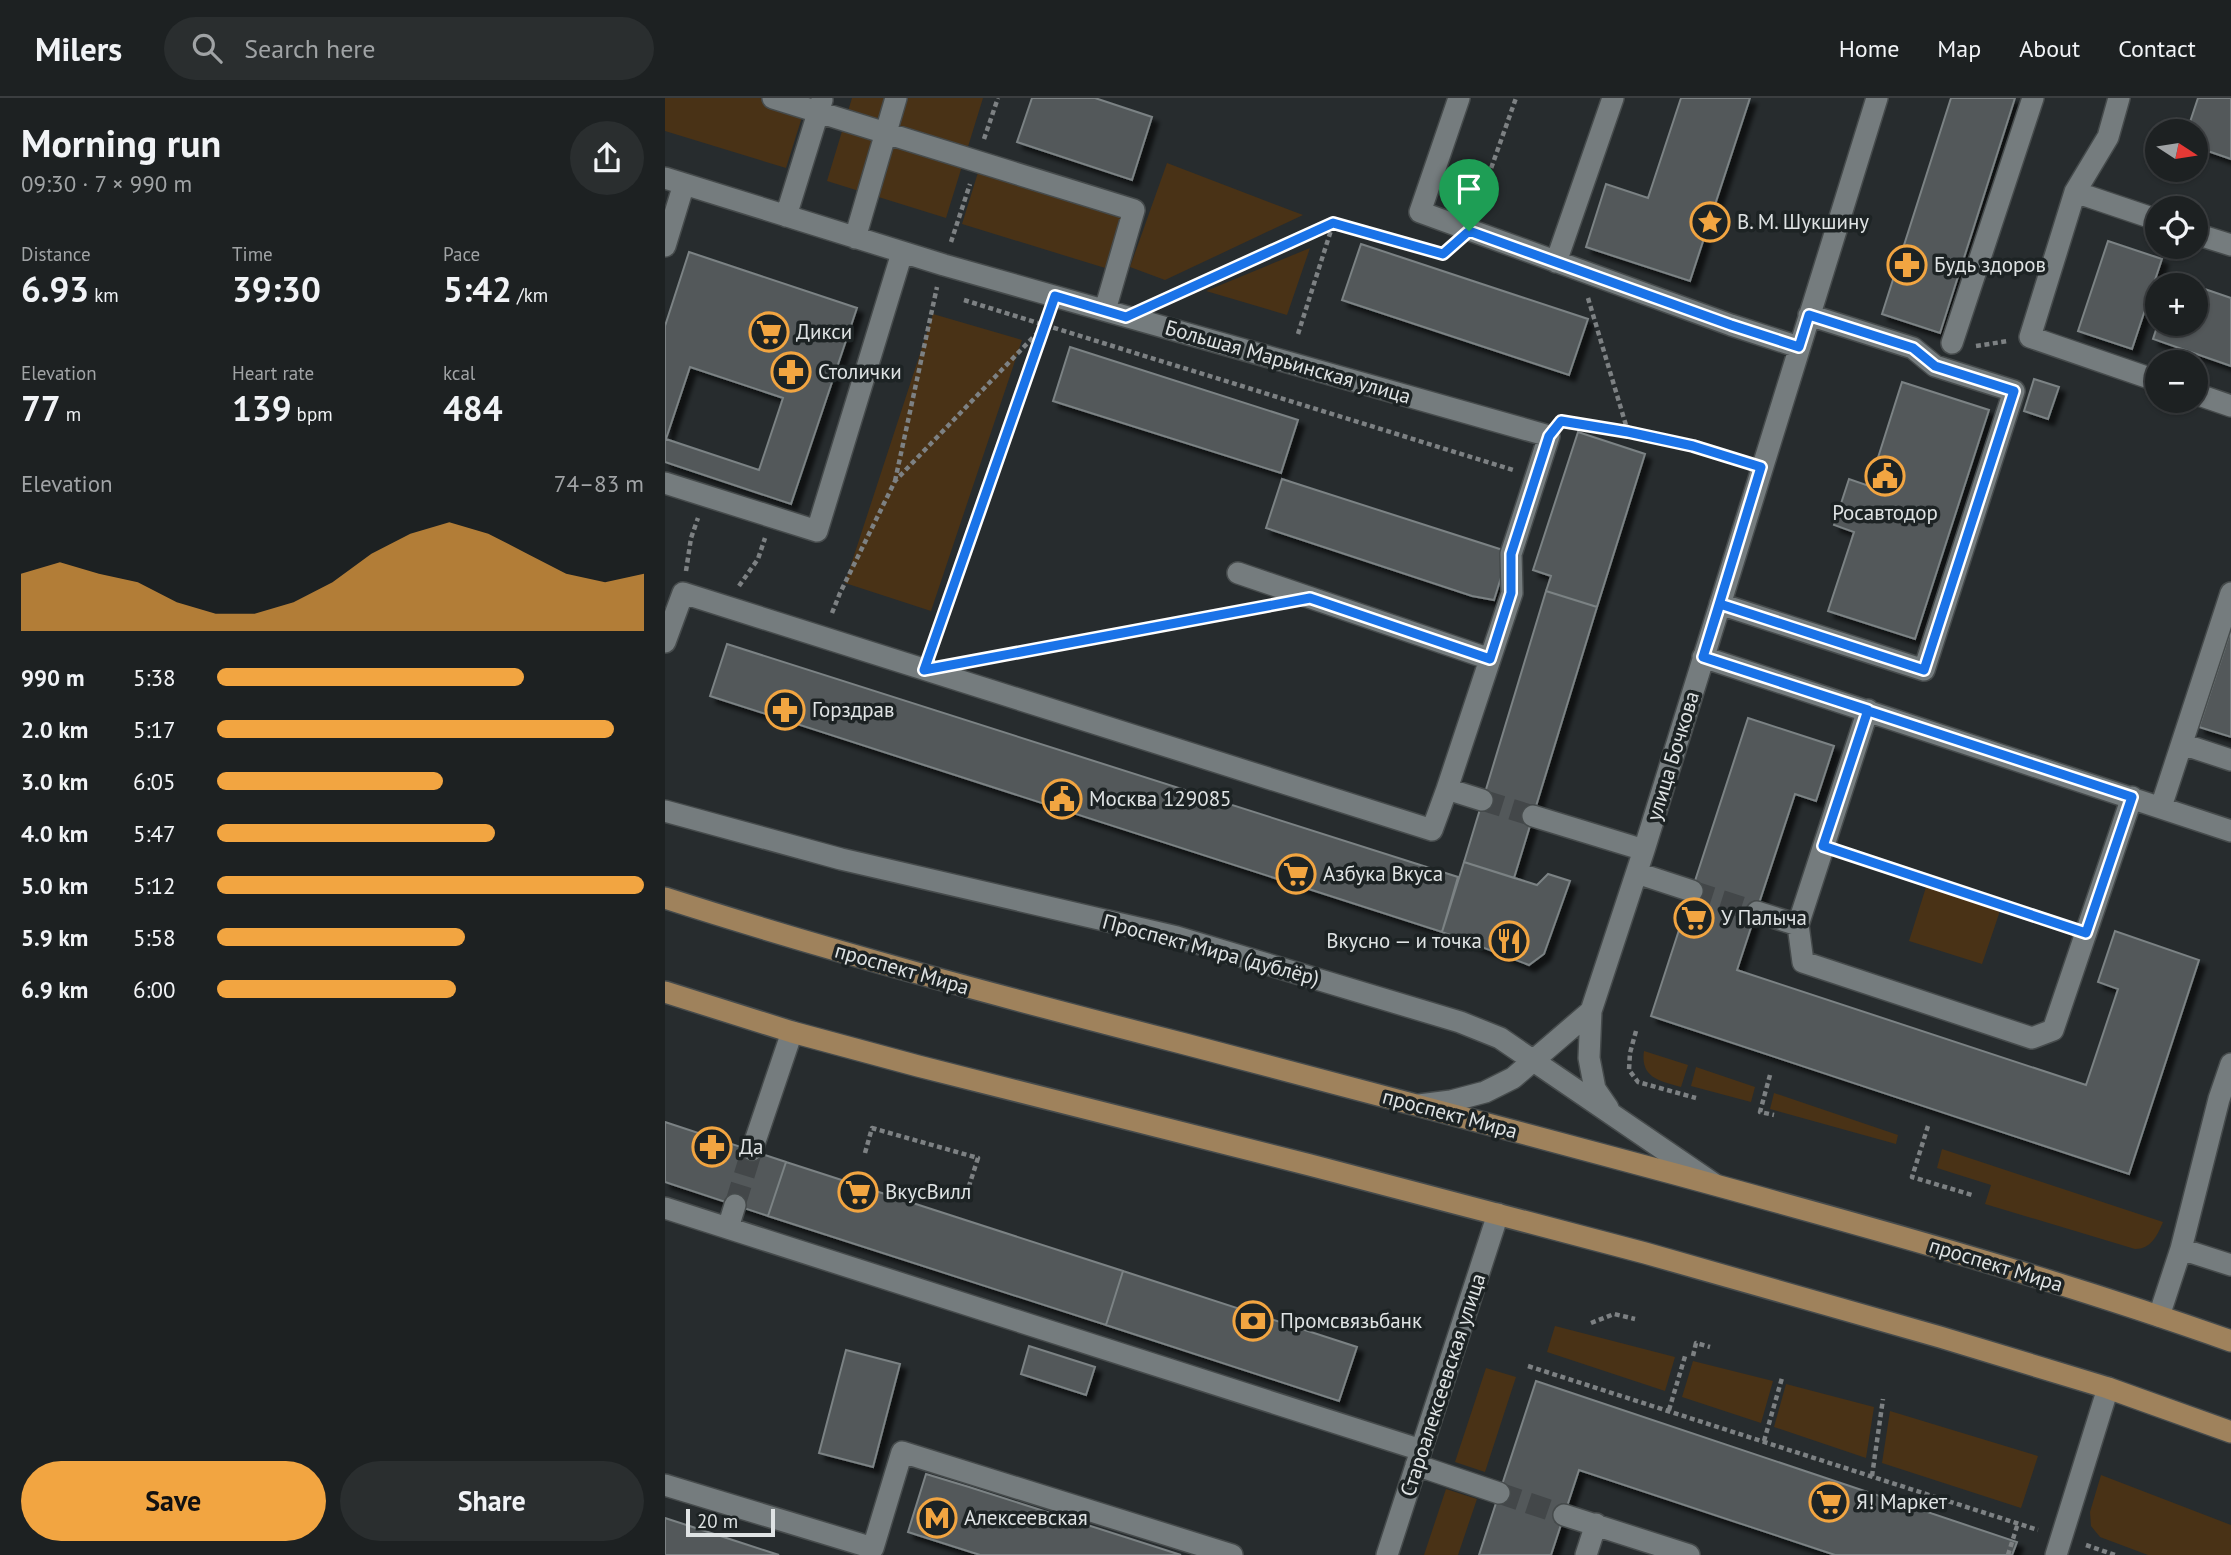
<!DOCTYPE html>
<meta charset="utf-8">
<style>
:root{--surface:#1d2122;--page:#2a2e2f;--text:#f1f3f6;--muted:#a0a3a5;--line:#3b3e40;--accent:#f2a541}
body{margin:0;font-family:"PT Sans",sans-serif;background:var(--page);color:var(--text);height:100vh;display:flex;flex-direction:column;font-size:26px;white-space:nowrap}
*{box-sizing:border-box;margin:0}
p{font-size:23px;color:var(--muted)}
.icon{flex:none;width:38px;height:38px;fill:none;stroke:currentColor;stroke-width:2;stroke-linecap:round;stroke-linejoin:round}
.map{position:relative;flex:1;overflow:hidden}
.side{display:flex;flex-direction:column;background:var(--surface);width:665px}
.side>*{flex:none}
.needle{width:46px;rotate:102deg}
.tools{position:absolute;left:1480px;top:21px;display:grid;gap:14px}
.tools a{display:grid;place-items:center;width:63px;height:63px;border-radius:50%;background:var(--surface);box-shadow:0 2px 5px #0004,0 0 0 2px var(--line);font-size:35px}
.scale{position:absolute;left:21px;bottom:18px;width:89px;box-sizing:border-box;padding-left:7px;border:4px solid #dfe3e4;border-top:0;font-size:19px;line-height:24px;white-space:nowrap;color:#dfe3e4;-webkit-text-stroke:5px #1d2324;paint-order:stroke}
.pin{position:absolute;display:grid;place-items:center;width:60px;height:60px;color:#fff;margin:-72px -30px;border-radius:50% 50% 50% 0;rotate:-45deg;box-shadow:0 0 7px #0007}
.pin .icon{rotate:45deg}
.round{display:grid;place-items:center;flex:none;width:74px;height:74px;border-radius:37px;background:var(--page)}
.head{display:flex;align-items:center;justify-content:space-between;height:119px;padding:0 21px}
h1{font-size:38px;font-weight:800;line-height:52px}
.figures{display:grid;grid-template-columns:repeat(3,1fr);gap:10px;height:119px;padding:7px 21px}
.figures div{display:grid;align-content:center}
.figures b{font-size:35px;font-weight:800}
.figures small{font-size:19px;font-weight:400}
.figures p{font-size:19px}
.chart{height:196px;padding:14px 21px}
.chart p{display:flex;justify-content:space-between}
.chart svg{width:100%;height:126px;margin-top:7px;fill:var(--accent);opacity:.7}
.action{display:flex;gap:14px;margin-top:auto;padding:14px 21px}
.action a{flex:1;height:80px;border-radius:42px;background:var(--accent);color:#111;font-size:28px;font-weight:800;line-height:80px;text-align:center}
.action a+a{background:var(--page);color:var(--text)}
ul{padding:0 21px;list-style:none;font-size:23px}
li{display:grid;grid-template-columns:112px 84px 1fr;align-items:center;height:52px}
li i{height:18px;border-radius:9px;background:var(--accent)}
header{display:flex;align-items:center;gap:42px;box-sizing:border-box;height:98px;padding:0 35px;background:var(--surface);border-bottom:2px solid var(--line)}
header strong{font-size:33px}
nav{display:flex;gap:38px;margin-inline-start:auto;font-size:24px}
.search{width:490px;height:63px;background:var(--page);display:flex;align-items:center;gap:18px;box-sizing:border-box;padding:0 24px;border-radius:38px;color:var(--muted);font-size:26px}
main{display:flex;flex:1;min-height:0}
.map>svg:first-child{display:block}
.green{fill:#493216}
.building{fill:#52595a;stroke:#7b8284;stroke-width:2;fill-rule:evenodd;filter:url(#shadow)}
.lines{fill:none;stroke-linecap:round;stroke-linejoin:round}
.minor-tunnel{stroke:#434749;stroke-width:21;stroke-dasharray:21 10;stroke-linecap:butt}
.minor-casing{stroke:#464b4c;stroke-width:24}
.major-casing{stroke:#464b4c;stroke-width:24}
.path{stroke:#7d8183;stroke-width:4.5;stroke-dasharray:5 3.5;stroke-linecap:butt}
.minor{stroke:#757c7e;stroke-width:21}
.major{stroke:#9f825c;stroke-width:21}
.route-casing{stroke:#fff;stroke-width:14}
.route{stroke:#1a73e8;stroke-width:9}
.labels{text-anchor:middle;stroke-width:7;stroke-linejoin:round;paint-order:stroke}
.poi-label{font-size:21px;fill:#dfe3e4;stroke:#1d2324;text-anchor:start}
.street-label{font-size:21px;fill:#dfe3e4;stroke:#1d2324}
</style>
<header>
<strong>Milers</strong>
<div class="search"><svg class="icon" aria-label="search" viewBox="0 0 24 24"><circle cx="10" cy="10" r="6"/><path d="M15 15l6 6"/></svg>Search here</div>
<nav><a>Home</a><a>Map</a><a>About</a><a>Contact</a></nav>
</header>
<main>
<section class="side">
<div class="head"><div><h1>Morning run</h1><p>09:30 · 7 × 990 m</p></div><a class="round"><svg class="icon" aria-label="share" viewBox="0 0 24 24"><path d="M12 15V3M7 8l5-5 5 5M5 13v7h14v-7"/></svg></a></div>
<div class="figures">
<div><p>Distance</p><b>6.93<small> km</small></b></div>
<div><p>Time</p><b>39:30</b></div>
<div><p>Pace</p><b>5:42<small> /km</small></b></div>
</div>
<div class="figures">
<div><p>Elevation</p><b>77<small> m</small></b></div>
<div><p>Heart rate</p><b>139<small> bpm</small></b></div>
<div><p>kcal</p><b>484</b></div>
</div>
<div class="chart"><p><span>Elevation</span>74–83 m</p>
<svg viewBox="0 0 160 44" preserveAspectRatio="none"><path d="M0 44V24L10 20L20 24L30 27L40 34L50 38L60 38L70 34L80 27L90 17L100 10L110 6L120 10L130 17L140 24L150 27L160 24V44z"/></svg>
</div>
<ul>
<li><b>990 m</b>5:38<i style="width:72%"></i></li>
<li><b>2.0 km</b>5:17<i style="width:93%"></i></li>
<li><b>3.0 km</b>6:05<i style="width:53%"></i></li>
<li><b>4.0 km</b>5:47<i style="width:65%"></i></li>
<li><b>5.0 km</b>5:12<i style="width:100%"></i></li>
<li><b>5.9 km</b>5:58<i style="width:58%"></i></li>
<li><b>6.9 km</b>6:00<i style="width:56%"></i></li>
</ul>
<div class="action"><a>Save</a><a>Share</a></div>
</section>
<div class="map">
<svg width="1566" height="1457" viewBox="0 0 1566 1457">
<defs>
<filter id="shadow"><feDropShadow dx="6" dy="6" stdDeviation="2" flood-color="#0009"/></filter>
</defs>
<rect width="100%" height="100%" fill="#272c2e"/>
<!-- green -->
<path class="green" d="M0,0H143L121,70L0,33Z
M187,0H318L281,120L162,83Z
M502,65L638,117L500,182L465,169Z
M315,68L468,115L450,173L297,126Z
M645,150L622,217L541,193Z
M268,216L357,242L266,513L180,485Z
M1262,786L1336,810L1317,866L1244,843Z
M979,953L1023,967L1016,989C995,983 975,980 979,953Z
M1031,969L1090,989L1086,1004L1026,988Z
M1109,995L1233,1037L1231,1046L1105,1011Z
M1277,1051L1498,1124C1492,1138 1486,1151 1470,1151L1320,1106L1326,1087L1272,1070Z
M890,1228L1010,1259L1000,1293L882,1254Z
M1028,1263L1108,1283L1096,1325L1017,1299Z
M821,1270L851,1279L820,1374L790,1364Z
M1121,1286L1209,1309L1201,1360L1109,1329Z
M1225,1313L1373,1358L1356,1410L1217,1365Z
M1436,1377L1566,1427V1457H1483L1435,1439L1426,1428L1425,1414Z
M781,1391L812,1401L793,1457H759Z"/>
<!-- building -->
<path class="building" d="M367,0H430L487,19L467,82L352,44Z
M1016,0H1085L1025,183L921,149L941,86L983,100Z
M1286,0H1350L1275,235L1217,216Z
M1533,0H1566V61L1531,49V33H1522Z
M1443,143L1497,161L1467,251L1413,233Z
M696,146L923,221L904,277L677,202Z
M24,154L192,210L126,406L0,364V228ZM25,269L118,300L94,372L1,341Z
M1531,188L1566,200V268L1488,241L1493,226H1531Z
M405,249L633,322L616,375L388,303Z
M1369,281L1394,289L1383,321L1359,313Z
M1237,284L1324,312L1250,541L1163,513L1189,434L1169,427L1184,381L1204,388Z
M913,334L980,356L932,509L881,493L886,478L868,472Z
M617,381L844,454L829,502L807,498L601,430Z
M881,493L932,509L849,780L799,764Z
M1566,531V639L1534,629Z
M62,546L793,779L777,834L45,598Z
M1083,620L1169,648L1151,703L1130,696L1072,872L1421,987L1453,891L1433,884L1450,833L1534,862L1464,1076L986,918Z
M799,764L872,787L883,776L905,783L879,856L864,867L777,834Z
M0,1024L121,1064L103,1118L0,1084Z
M121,1064L458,1173L441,1227L103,1118Z
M458,1173L692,1249L674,1303L441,1227Z
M364,1248L430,1269L421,1297L356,1276Z
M181,1252L235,1266L208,1369L154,1355Z
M871,1283L1352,1444L1347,1457H1170L914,1372L886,1457H814Z
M261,1376L304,1389L516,1457H315L243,1434Z
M0,1420L80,1446L114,1457H0Z"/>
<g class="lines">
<!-- minor-tunnel -->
<path class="minor-tunnel" d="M817,702L868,718
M1027,793L1092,814
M70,1107L87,1052
M834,1395L899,1417"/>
<!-- minor casing -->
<g class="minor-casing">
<path id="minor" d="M108,0L469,112L440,212
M794,0L755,114L1066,227L1134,249
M1454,0L1443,39L1410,94L1365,239L1493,283
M0,80L279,167L884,338L846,456L847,495L782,691
M1410,94L1493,122
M121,118L157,2
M1531,136L1566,147
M190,140L231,0
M0,148L19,86
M891,164L948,0
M1287,245L1368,0
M1531,296L1566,308
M0,385L152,433L237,155
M573,475L825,561
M1055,506L1259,572L1349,293L1270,268L1248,250L1144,217
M0,544L18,495L767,732L782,691L817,702
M1038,559L1566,733
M1517,646L1566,662
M1496,709L1566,495
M0,713L176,761L512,839L795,924L835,940L1049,1086
M868,718L979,752
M972,775L1027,793
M1092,814L1133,827L1138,864L1367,940L1388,932L1467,699
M1133,827L1203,612
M754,1007L786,1003L820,994L848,980L926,913
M943,1010L930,991L924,960L926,913L979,752L1212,0
M87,1052L127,934
M0,1110L756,1352
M63,1130L70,1107
M1516,1151L1566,1167
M1494,1218L1516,1151L1554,1001L1566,966
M751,1367L834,1395
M0,1387L208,1450L237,1354L567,1457
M899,1417L1024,1457
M722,1457L833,1116
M921,1457L931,1426
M1391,1457L1443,1290"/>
</g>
<!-- major casing -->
<g class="major-casing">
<path id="major" d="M0,800C171,855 345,901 520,946C683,989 847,1032 1010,1076C1197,1127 1383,1178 1566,1243
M0,894L127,934L253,968L645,1067L980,1155L1275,1239L1443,1290L1566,1334"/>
</g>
<!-- path -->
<path class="path" d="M319,41L333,0
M812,110L851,0
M286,144L305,86
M923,200L963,334
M299,202L848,372
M497,202L668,125L777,156L784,151
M633,236L668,126
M1311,248L1343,243
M903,324C962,333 1019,345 1075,363
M230,383L272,189
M21,473L26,440L33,420
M74,488L93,461L100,440
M167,515L175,495L230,383L377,230
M268,548L381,226
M315,561L592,510
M1182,756L1397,826
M971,933L965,955L964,972L973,984L1031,1000
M1105,977L1095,1014L1109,1017
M1263,1028L1247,1079L1307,1097
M200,1055L207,1030L313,1060L304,1088
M926,1225L949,1216L970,1221
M1028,1258L1031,1245L1045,1249
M863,1268L1373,1432
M1004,1312L1021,1255
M1099,1343L1117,1280
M1207,1378L1218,1301
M1421,1447L1450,1457
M1343,1457L1353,1425"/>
<!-- minor -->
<use href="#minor" class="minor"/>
<!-- major -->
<use href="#major" class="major"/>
</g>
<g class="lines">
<!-- route casing -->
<g class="route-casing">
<path id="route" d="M804,133L778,156L668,125L461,219L390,198L259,572L645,500L825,561L846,495V456L884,338L896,323L963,334L1028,348L1096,369L1038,559L1203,612L1158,748L1421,835L1467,699C1324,652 1181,606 1038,559L1055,506L1259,572L1349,293L1270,268L1248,250L1144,217L1134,249L1066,227L804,133"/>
</g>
<!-- route -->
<use href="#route" class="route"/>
</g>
<!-- icons -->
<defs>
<g id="sight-ring" transform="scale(2.0125)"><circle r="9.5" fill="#1d2324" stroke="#f2a541" stroke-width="1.5"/><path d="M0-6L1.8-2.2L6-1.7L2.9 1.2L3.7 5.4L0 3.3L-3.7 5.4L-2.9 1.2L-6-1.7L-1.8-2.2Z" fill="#f2a541"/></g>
<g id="pharmacy-ring" transform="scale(2.0125)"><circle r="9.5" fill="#1d2324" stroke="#f2a541" stroke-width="1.5"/><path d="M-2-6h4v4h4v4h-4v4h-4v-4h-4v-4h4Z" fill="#f2a541"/></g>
<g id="supermarket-ring" transform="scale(2.0125)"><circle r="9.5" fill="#1d2324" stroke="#f2a541" stroke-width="1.5"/><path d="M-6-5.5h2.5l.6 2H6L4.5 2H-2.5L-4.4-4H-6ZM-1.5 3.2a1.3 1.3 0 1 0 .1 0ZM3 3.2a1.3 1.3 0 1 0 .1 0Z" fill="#f2a541"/></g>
<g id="civic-ring" transform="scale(2.0125)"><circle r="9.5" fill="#1d2324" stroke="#f2a541" stroke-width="1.5"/><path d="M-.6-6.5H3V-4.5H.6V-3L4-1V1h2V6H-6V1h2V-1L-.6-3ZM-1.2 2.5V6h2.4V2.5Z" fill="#f2a541"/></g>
<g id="restaurant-ring" transform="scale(2.0125)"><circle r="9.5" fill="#1d2324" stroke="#f2a541" stroke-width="1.5"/><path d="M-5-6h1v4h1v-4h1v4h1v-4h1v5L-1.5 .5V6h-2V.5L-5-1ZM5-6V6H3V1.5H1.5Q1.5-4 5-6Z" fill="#f2a541"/></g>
<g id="bank-ring" transform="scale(2.0125)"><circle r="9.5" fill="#1d2324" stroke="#f2a541" stroke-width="1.5"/><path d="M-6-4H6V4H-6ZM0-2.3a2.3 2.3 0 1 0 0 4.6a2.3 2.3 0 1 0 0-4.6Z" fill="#f2a541"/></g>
<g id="metro-ring" transform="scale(2.0125)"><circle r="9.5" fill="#1d2324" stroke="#f2a541" stroke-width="1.5"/><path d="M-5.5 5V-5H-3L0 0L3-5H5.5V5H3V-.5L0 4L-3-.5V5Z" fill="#f2a541"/></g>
</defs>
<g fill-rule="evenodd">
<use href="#sight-ring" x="1045" y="124"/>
<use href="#pharmacy-ring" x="1242" y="167"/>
<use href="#supermarket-ring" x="104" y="234"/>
<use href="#pharmacy-ring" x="126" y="274"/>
<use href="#civic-ring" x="1220" y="378"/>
<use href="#pharmacy-ring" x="120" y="612"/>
<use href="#civic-ring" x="397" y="701"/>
<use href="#supermarket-ring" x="631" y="776"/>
<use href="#supermarket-ring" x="1029" y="820"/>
<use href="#restaurant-ring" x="844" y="843"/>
<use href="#pharmacy-ring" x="47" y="1049"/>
<use href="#supermarket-ring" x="193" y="1094"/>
<use href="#bank-ring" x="588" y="1223"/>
<use href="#supermarket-ring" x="1164" y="1404"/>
<use href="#metro-ring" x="272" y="1420"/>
</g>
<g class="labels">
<!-- poi labels -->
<g class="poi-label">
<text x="1072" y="131">В. М. Шукшину</text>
<text x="1269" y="174">Будь здоров</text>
<text x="131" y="241">Дикси</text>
<text x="153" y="281">Столички</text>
<text x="1220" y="422" text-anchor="middle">Росавтодор</text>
<text x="147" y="619">Горздрав</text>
<text x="424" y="708">Москва 129085</text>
<text x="658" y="783">Азбука Вкуса</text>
<text x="1056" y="827">У Палыча</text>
<text x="817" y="850" text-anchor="end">Вкусно — и точка</text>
<text x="74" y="1056">Да</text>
<text x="220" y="1101">ВкусВилл</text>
<text x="615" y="1230">Промсвязьбанк</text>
<text x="1191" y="1411">Я! Маркет</text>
<text x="299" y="1427">Алексеевская</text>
</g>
<!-- street labels -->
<g class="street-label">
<text transform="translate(623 264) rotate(16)" y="7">Большая Марьинская улица</text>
<text transform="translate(1008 658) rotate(-73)" y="7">улица Бочкова</text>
<text transform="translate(546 852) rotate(15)" y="7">Проспект Мира (дублёр)</text>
<text transform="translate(237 871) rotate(16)" y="7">проспект Мира</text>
<text transform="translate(785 1016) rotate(15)" y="7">проспект Мира</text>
<text transform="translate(1331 1167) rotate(17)" y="7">проспект Мира</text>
<text transform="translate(778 1287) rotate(-72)" y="7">Староалексеевская улица</text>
</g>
</g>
</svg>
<div class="tools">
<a><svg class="needle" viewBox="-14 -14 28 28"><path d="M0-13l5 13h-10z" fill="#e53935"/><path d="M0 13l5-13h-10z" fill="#a0a3a5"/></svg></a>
<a><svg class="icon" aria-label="locate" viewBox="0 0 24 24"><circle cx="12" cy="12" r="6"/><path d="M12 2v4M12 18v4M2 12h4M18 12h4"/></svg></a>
<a>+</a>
<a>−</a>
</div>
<div class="scale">20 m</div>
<div class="pin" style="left:804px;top:133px;background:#1e9e55"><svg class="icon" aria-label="arrive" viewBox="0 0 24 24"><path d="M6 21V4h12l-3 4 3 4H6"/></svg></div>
</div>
</main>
